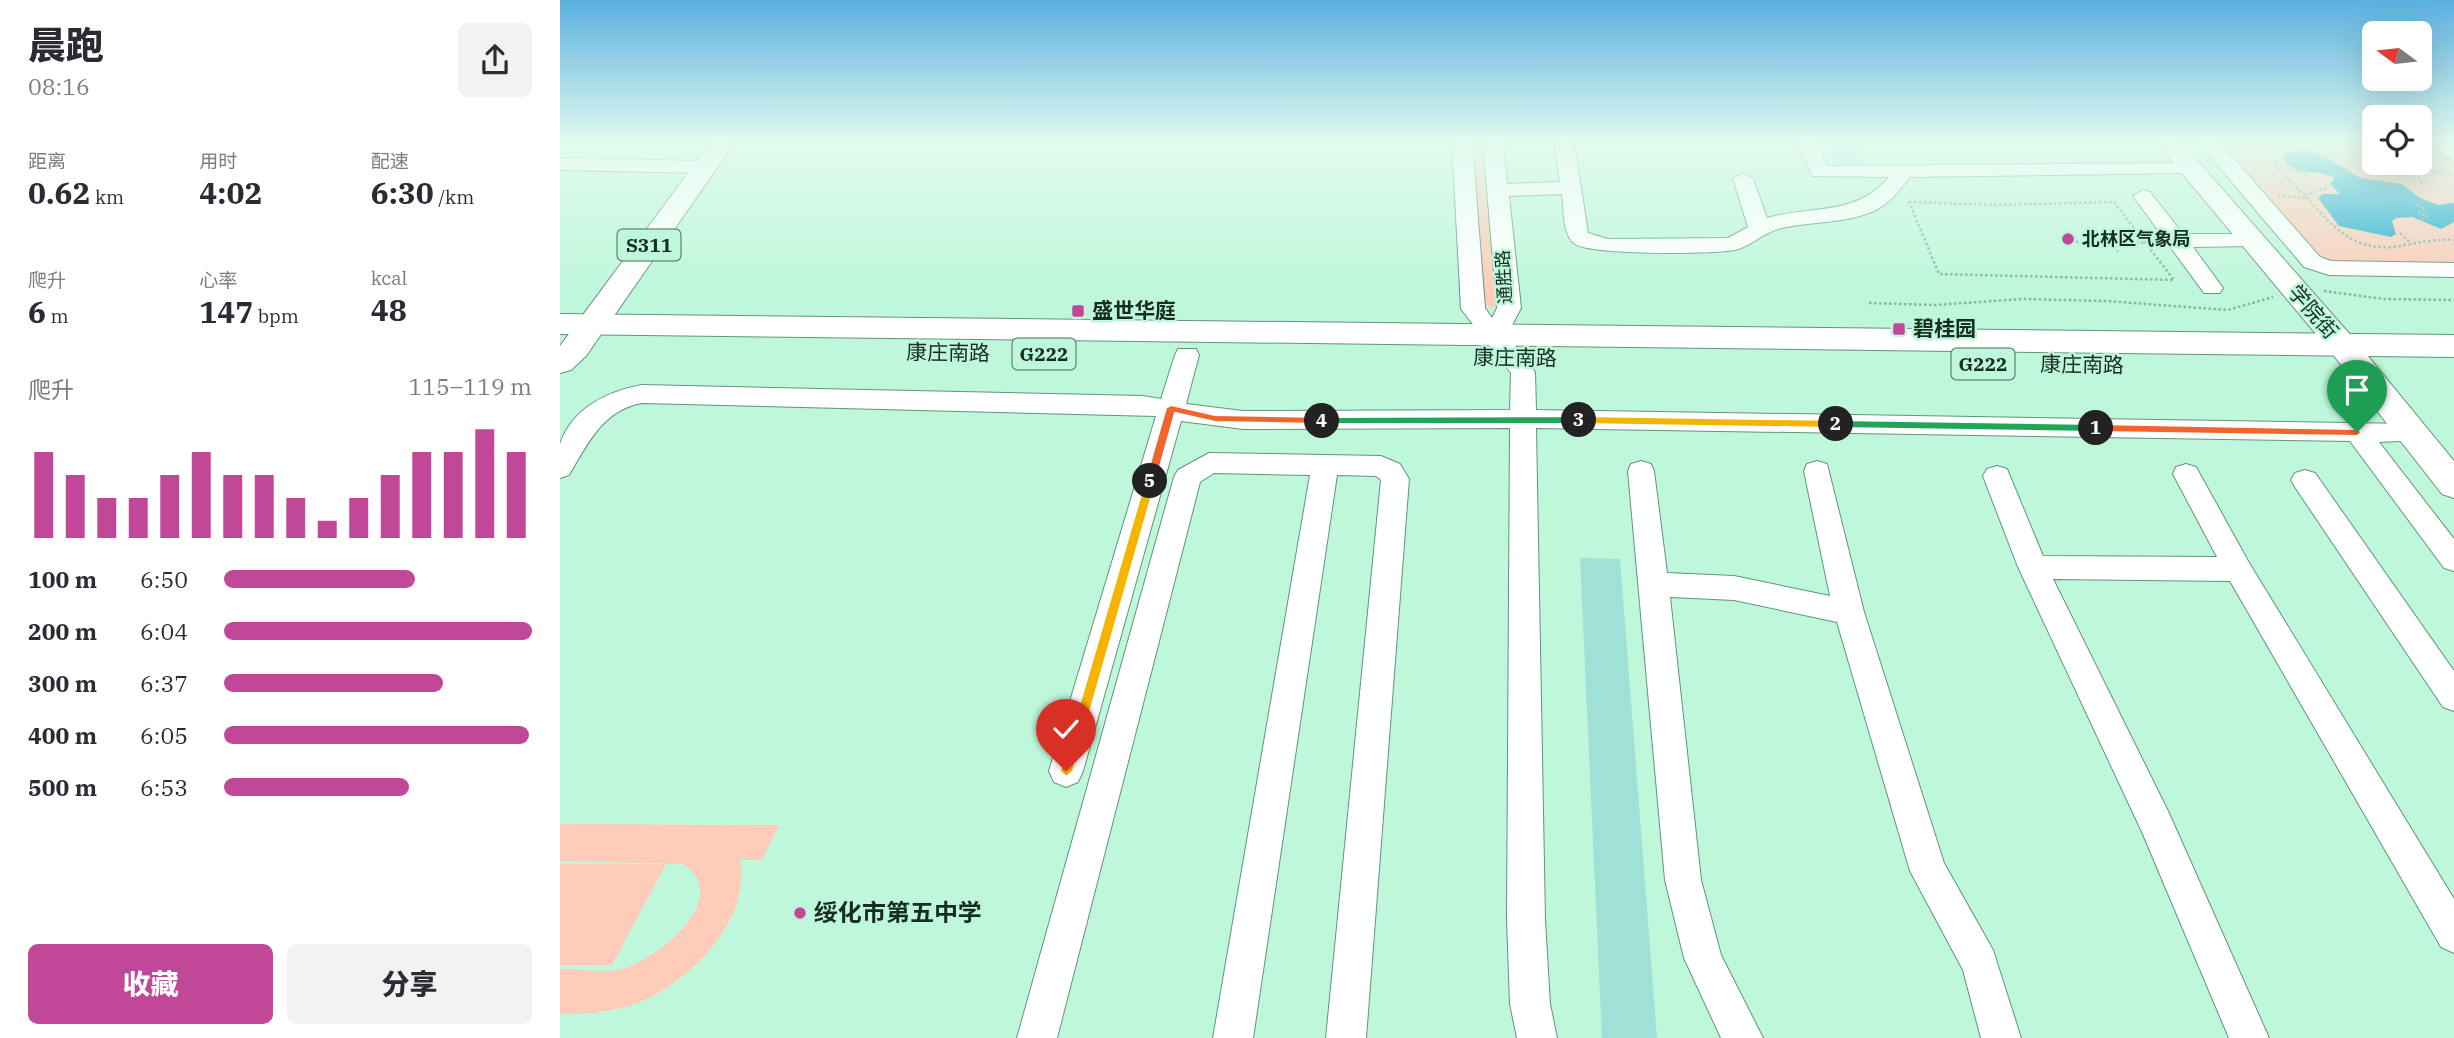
<!DOCTYPE html>
<html lang="zh">
<meta charset="utf-8">
<style>
:root{--surface:#fff;--page:#f2f2f3;--text:#2b2b33;--muted:#7c7c81;--accent:#c14799}
body{margin:0;font-family:"IBM Plex Serif","Noto Sans SC",serif;background:var(--page);color:var(--text);height:100vh;display:flex;flex-direction:column;font-size:26px;white-space:nowrap}
*{box-sizing:border-box;margin:0}
p{font-size:23px;color:var(--muted)}
.icon{flex:none;width:38px;height:38px;fill:none;stroke:currentColor;stroke-width:2;stroke-linecap:round;stroke-linejoin:round}
.map{position:relative;flex:1;overflow:hidden}
.panel{display:flex;flex-direction:column;background:var(--surface);width:560px}
.panel>*{flex:none}
.needle{width:46px;rotate:285deg}
.tools{position:absolute;left:1802px;top:21px;display:grid;gap:14px}
.tools a{display:grid;place-items:center;width:70px;height:70px;border-radius:10px;background:var(--surface);box-shadow:0 7px 28px #0002;font-size:35px}
.pin{position:absolute;display:grid;place-items:center;width:60px;height:60px;color:#fff;margin:-72px -30px;border-radius:50% 50% 50% 0;rotate:-45deg;box-shadow:0 0 7px #0007}
.pin .icon{rotate:45deg}
.km{position:absolute;width:35px;height:35px;margin:-18px;border-radius:50%;background:#222;color:#fff;font-size:19px;line-height:35px;text-align:center}
.round{display:grid;place-items:center;flex:none;width:74px;height:74px;border-radius:10px;background:var(--page)}
.overview{display:flex;align-items:center;justify-content:space-between;height:119px;padding:0 28px}
h1{font-size:38px;font-weight:800;line-height:52px}
.metrics{display:grid;grid-template-columns:repeat(3,1fr);gap:10px;height:119px;padding:7px 28px}
.metrics div{display:grid;align-content:center}
.metrics b{font-size:30px;font-weight:800}
.metrics small{font-size:19px;font-weight:400}
.metrics p{font-size:19px}
.chart{height:196px;padding:14px 28px}
.chart p{display:flex;justify-content:space-between}
.chart svg{width:100%;height:126px;margin-top:7px;stroke:var(--accent);stroke-width:6}
.button{display:flex;gap:14px;margin-top:auto;padding:14px 28px}
.button a{flex:1;height:80px;border-radius:10px;background:var(--accent);color:#fff;font-size:28px;font-weight:800;line-height:80px;text-align:center}
.button a+a{background:var(--page);color:var(--text)}
ul{padding:0 28px;list-style:none;font-size:23px}
li{display:grid;grid-template-columns:112px 84px 1fr;align-items:center;height:52px}
li i{height:18px;border-radius:9px;background:var(--accent)}
main{display:flex;flex:1;min-height:0}
.map>svg:first-child{display:block}
.green{fill:#feccb8}
.water{fill:#22a8ce}
.building{fill:#9fe1d6}
.lines{fill:none;stroke-linecap:round;stroke-linejoin:round}
.minor-casing{stroke:#60957c;stroke-width:2}
.major-casing{stroke:#60957c;stroke-width:2}
.highway-casing{stroke:#60957c;stroke-width:2}
.path{stroke:#88b59f;stroke-width:2.5;stroke-dasharray:2.5 2.5;stroke-linecap:butt}
.minor{fill:#fff;fill-rule:evenodd}
.major{fill:#fff;fill-rule:evenodd}
.highway{fill:#fff;fill-rule:evenodd}
.split-1{fill:#f0652b;stroke:#fff;stroke-width:2}
.split-2{fill:#22a559;stroke:#fff;stroke-width:2}
.split-3{fill:#f5b400;stroke:#fff;stroke-width:2}
.split-4{fill:#22a559;stroke:#fff;stroke-width:2}
.split-5{fill:#f0652b;stroke:#fff;stroke-width:2}
.split-6{fill:#f5b400;stroke:#fff;stroke-width:2}
.poi-dot{fill:#c14799;stroke:#bff7db;stroke-width:2.5}
.labels{text-anchor:middle;stroke-width:5;stroke-linejoin:round;paint-order:stroke}
.far-poi-label{font-size:18px;font-weight:bold;fill:#172d23;stroke:#bff7db;text-anchor:start}
.far-street-label{font-size:18px;fill:#172d23;stroke:#bff7db}
.shield{fill:#bff7db;stroke:#496a5a;stroke-width:2}
.shield-label{font-size:19px;font-weight:bold;fill:#172d23}
.poi-label{font-size:21px;font-weight:bold;fill:#172d23;stroke:#bff7db;text-anchor:start}
.street-label{font-size:21px;fill:#172d23;stroke:#bff7db}
.near-poi-label{font-size:24px;font-weight:bold;fill:#172d23;stroke:#bff7db;text-anchor:start}
</style>
<main>
<section class="panel">
<div class="overview"><div><h1>晨跑</h1><p>08:16</p></div><a class="round"><svg class="icon" aria-label="share" viewBox="0 0 24 24"><path d="M12 15V3M7 8l5-5 5 5M5 13v7h14v-7"/></svg></a></div>
<div class="metrics">
<div><p>距离</p><b>0.62<small> km</small></b></div>
<div><p>用时</p><b>4:02</b></div>
<div><p>配速</p><b>6:30<small> /km</small></b></div>
</div>
<div class="metrics">
<div><p>爬升</p><b>6<small> m</small></b></div>
<div><p>心率</p><b>147<small> bpm</small></b></div>
<div><p>kcal</p><b>48</b></div>
</div>
<div class="chart"><p><span>爬升</span>115–119 m</p>
<svg viewBox="0 0 160 44" preserveAspectRatio="none"><path d="M5 44V14M15 44V22M25 44V30M35 44V30M45 44V22M55 44V14M65 44V22M75 44V22M85 44V30M95 44V38M105 44V30M115 44V22M125 44V14M135 44V14M145 44V6M155 44V14"/></svg>
</div>
<ul>
<li><b>100 m</b>6:50<i style="width:62%"></i></li>
<li><b>200 m</b>6:04<i style="width:100%"></i></li>
<li><b>300 m</b>6:37<i style="width:71%"></i></li>
<li><b>400 m</b>6:05<i style="width:99%"></i></li>
<li><b>500 m</b>6:53<i style="width:60%"></i></li>
</ul>
<div class="button"><a>收藏</a><a>分享</a></div>
</section>
<div class="map">
<svg width="1894" height="1038" viewBox="0 0 1894 1038">
<rect width="100%" height="100%" fill="#bff7db"/>
<!-- green -->
<path class="green" d="M906,142H921L938,304L934,307H923Z
M1653,142H1815V163H1860V142H1873L1894,161V265L1765,263Z
M0,824L219,825L202,860H180C191,917 137,974 89,998C61,1012 30,1014 0,1014V969C20,969 46,974 65,968C99,958 174,897 123,864L0,861Z
M0,864H106L52,965H0Z"/>
<!-- water -->
<path class="water" d="M1747,150L1765,156L1800,178L1842,184L1860,198L1878,205L1894,203V222L1881,229L1852,217L1836,218L1832,221L1836,234L1831,237L1779,226L1758,198L1763,194H1780L1770,184L1775,178C1758,168 1737,178 1723,159L1727,152Z"/>
<!-- building -->
<path class="building" d="M1267,142H1296L1304,163H1275Z
M1020,558L1060,559L1097,1038H1042Z"/>
<g class="lines">
<!-- minor casing -->
<g class="minor-casing">
<path id="minor" d="M892,142H912L925,308L932,318L937,308L923,142H943L947,184L1000,182L994,142H1014L1028,233L1048,239L1168,238L1188,227L1173,179L1183,173L1193,179L1207,218C1251,205 1296,217 1329,177L1253,176L1237,142H1257L1267,166L1636,163L1639,167L1629,173L1350,177C1340,190 1331,202 1316,210C1286,224 1253,221 1222,228C1207,231 1194,243 1179,249C1160,255 1030,255 1015,244C1002,235 1004,209 1002,194L949,196L961,308L947,335L975,372L976,410L1852,424L1861,426L1865,433L1861,440L1819,442L1894,539V571L1884,568L1790,441L976,428L985,920L990,1004L997,1038H957L950,1004L947,920L950,428L683,429L621,421L523,771L518,782L506,787L494,782L489,771L596,416L82,403C43,410 28,443 9,475L0,478C0,468 0,454 0,444C12,408 48,391 82,385L583,396L601,399L615,355L618,349H636L639,355L626,404L683,411L950,410L951,373L901,309Z
M1638,142H1659L1760,257L1771,261L1894,263V277L1769,275L1744,267Z
M1871,142H1893L1894,160L1887,158Z
M0,158L144,161L154,167L144,173L0,170Z
M1583,190L1590,192L1623,234H1691L1702,240L1691,246L1633,247L1663,288L1660,293H1644L1573,196Z
M649,453L821,456L840,464L849,479L806,1038H766L821,480L816,476L777,475L693,1038H653L750,475L654,473L640,482L497,1038H457L614,477L618,470Z
M1081,461L1091,464L1094,471L1107,573L1174,576L1270,596L1244,471L1247,464L1257,461L1267,464L1304,612L1384,863L1433,950L1461,1038H1421L1403,970L1350,871L1277,622L1174,600L1110,597L1141,880L1161,955L1203,1038H1161L1124,958L1105,880L1068,471L1071,464Z
M1626,464L1636,467L1688,561L1894,899V953L1881,947L1670,581L1493,579L1608,811L1709,1038H1669L1582,832L1458,567L1423,476L1427,469L1437,466L1447,469L1483,556L1657,557L1613,474L1616,467Z
M1745,470L1755,473L1894,671V711L1883,707L1735,487L1731,480L1735,473Z"/>
</g>
<!-- major casing -->
<g class="major-casing">
<path id="major" d="M151,142H175L26,356L11,370L0,373V346Z
M1596,142H1621L1793,338L1894,461V498L1882,494L1771,352Z"/>
</g>
<!-- highway casing -->
<g class="highway-casing">
<path id="highway" d="M0,314L1894,335V357L0,334Z"/>
</g>
<!-- path -->
<path class="path" d="M1759,142L1779,157
M1805,142L1808,149
M1815,151L1724,143L1717,145L1712,158C1720,175 1736,185 1748,199C1776,231 1799,255 1845,245C1862,242 1876,239 1894,240
M1845,163L1854,169L1862,184
M1716,164L1747,175
M1824,171L1847,168L1892,174
M1770,175L1787,172
M1718,195L1745,198
M1745,195L1767,188
M1349,202L1436,205L1554,202L1614,280L1379,274Z
M1861,220L1867,216L1859,213L1865,209L1857,205L1865,200
M1840,233L1851,243
M1516,242L1598,243
M1552,242L1558,252
M1764,291L1824,299L1894,300
M1309,303L1375,305L1462,299L1546,301L1668,310L1713,297"/>
<!-- minor -->
<use href="#minor" class="minor"/>
<!-- major -->
<use href="#major" class="major"/>
<!-- highway -->
<use href="#highway" class="highway"/>
</g>
<!-- sky -->
<linearGradient id="sky" x2="0" y2="1"><stop stop-color="#59afde"/><stop offset="0.49" stop-color="#e2fbef"/><stop offset="1" stop-color="#e2fbef" stop-opacity="0"/></linearGradient>
<rect width="1894" height="288" fill="url(#sky)"/>
<!-- split-1 -->
<path class="split-1" d="M1536,424L1797,429L1802,432L1797,436L1536,432L1530,428Z"/>
<!-- split-2 -->
<path class="split-2" d="M1276,420L1536,424L1541,428L1536,432L1276,428L1271,424Z"/>
<!-- split-3 -->
<path class="split-3" d="M1019,416L1276,420L1282,424L1276,428L1019,424L1014,420Z"/>
<!-- split-4 -->
<path class="split-4" d="M1019,416L1024,420L1019,424H762L757,421L762,417Z"/>
<!-- split-5 -->
<path class="split-5" d="M611,405L655,415L762,417L768,421L762,424L655,422L615,413L596,481L590,485L585,481L606,408Z"/>
<!-- split-6 -->
<path class="split-6" d="M590,477L596,481L513,771L506,777L500,771L585,481Z"/>
<!-- markers -->
<g class="poi-dot">
<circle cx="1508" cy="239" r="7"/>
<rect x="511" y="304" width="14" height="14" rx="3.5"/>
<rect x="1332" y="322" width="14" height="14" rx="3.5"/>
<circle cx="240" cy="913" r="7"/>
</g>
<g class="labels">
<!-- far-poi labels -->
<g class="far-poi-label">
<text x="1522" y="245">北林区气象局</text>
</g>
<!-- far-street labels -->
<g class="far-street-label">
<text transform="translate(944 277) rotate(-93)" y="6">通胜路</text>
</g>
<!-- shield labels -->
<g class="shield">
<rect x="57.5" y="229.5" width="63" height="31" rx="5"/>
<rect x="452.5" y="338.5" width="63" height="31" rx="5"/>
<rect x="1391.5" y="348.5" width="63" height="31" rx="5"/>
</g>
<g class="shield-label">
<text x="89" y="252">S311</text>
<text x="484" y="361">G222</text>
<text x="1423" y="371">G222</text>
</g>
<!-- poi labels -->
<g class="poi-label">
<text x="532" y="318">盛世华庭</text>
<text x="1353" y="336">碧桂园</text>
</g>
<!-- street labels -->
<g class="street-label">
<text transform="translate(1753 312) rotate(49)" y="7">学院街</text>
<text transform="translate(388 353) rotate(1)" y="7">康庄南路</text>
<text transform="translate(955 358) rotate(1)" y="7">康庄南路</text>
<text transform="translate(1522 365) rotate(1)" y="7">康庄南路</text>
</g>
<!-- near-poi labels -->
<g class="near-poi-label">
<text x="254" y="921">绥化市第五中学</text>
</g>
</g>
</svg>
<div class="tools">
<a><svg class="needle" viewBox="-14 -14 28 28"><path d="M0-13l5 13h-10z" fill="#e53935"/><path d="M0 13l5-13h-10z" fill="#7c7c81"/></svg></a>
<a><svg class="icon" aria-label="locate" viewBox="0 0 24 24"><circle cx="12" cy="12" r="6"/><path d="M12 2v4M12 18v4M2 12h4M18 12h4"/></svg></a>
</div>
<div class="pin" style="left:1797px;top:432px;background:#1e9e55"><svg class="icon" aria-label="arrive" viewBox="0 0 24 24"><path d="M6 21V4h12l-3 4 3 4H6"/></svg></div>
<div class="pin" style="left:506px;top:771px;background:#d93025"><svg class="icon" aria-label="check" viewBox="0 0 24 24"><path d="M5 12l5 5 9-10"/></svg></div>
<b class="km" style="left:1536px;top:428px">1</b>
<b class="km" style="left:1276px;top:424px">2</b>
<b class="km" style="left:1019px;top:420px">3</b>
<b class="km" style="left:762px;top:421px">4</b>
<b class="km" style="left:590px;top:481px">5</b>
</div>
</main>
